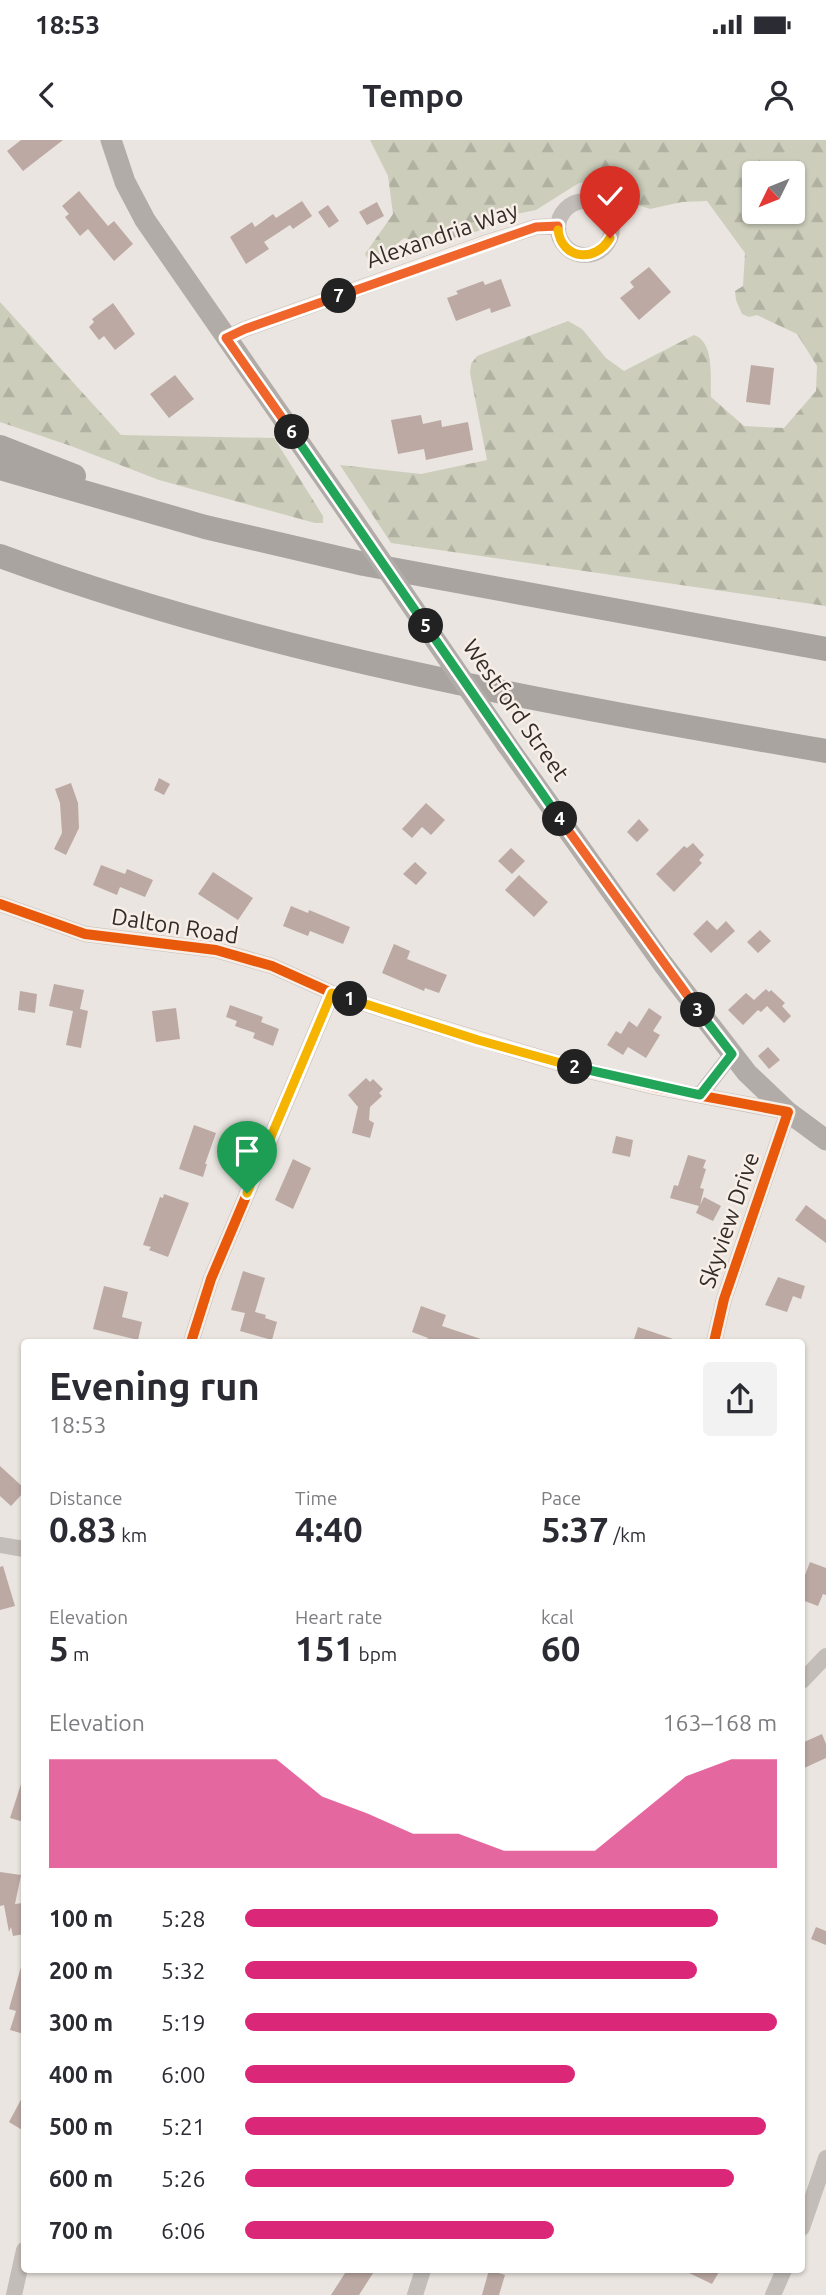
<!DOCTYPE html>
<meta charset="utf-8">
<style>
:root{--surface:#fff;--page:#f2f2f3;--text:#2b2b33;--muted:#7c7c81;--accent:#db2777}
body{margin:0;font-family:Ubuntu,sans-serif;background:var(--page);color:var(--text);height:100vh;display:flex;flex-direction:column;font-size:26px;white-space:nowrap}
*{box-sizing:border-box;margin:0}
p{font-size:23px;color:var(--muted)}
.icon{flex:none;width:38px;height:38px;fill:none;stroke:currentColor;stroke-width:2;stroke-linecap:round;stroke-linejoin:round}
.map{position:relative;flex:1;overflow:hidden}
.drawer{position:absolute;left:21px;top:1199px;width:784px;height:934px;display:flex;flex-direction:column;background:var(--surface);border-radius:7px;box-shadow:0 2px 5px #0004}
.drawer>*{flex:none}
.needle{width:46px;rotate:227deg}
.buttons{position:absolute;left:742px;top:21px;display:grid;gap:14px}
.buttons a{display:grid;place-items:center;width:63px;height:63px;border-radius:7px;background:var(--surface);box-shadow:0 2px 5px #0004;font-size:35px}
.pin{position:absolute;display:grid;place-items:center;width:60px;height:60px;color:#fff;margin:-72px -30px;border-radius:50% 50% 50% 0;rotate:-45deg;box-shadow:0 0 7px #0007}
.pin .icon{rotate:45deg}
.km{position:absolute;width:35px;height:35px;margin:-18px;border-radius:50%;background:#222;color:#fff;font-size:19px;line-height:35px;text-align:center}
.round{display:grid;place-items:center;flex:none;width:74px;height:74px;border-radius:7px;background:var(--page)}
.headline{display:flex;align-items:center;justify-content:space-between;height:119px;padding:0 28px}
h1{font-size:38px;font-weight:700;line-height:52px}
.metrics{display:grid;grid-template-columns:repeat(3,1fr);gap:10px;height:119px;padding:7px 28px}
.metrics div{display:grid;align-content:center}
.metrics b{font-size:35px;font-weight:700}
.metrics small{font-size:19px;font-weight:400}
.metrics p{font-size:19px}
.chart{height:196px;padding:14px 28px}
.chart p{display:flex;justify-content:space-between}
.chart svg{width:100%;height:126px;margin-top:7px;fill:var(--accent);opacity:.7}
ul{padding:0 28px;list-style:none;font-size:23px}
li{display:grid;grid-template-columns:112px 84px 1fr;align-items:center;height:52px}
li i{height:18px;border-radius:9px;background:var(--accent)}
.status{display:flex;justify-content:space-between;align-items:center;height:49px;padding:0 35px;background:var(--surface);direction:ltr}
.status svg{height:19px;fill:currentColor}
header{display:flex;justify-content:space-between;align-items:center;height:91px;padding:0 28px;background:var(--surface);font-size:32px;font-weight:700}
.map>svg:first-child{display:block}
.forest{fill:url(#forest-firs);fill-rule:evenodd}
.building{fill:#bca9a3}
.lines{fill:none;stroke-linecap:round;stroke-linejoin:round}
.minor{stroke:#c3bdb9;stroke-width:16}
.major{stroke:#b2aca8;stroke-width:21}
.highway{stroke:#a9a49f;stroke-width:24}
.major-bridge{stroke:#b2aca8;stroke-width:21}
.cycleway-casing{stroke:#f7efe7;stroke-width:15}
.cycleway{stroke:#e8590c;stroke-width:10}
.split-1-casing{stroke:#fff;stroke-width:14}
.split-2-casing{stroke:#fff;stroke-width:14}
.split-3-casing{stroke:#fff;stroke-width:14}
.split-4-casing{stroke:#fff;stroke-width:14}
.split-5-casing{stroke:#fff;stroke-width:14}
.split-6-casing{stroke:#fff;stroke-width:14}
.split-7-casing{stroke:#fff;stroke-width:14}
.split-8-casing{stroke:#fff;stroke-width:14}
.split-9-casing{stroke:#fff;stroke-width:14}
.split-1{stroke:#f5b400;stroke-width:9}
.split-2{stroke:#f5b400;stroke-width:9}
.split-3{stroke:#22a559;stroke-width:9}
.split-4{stroke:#f0652b;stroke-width:9}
.split-5{stroke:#22a559;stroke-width:9}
.split-6{stroke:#22a559;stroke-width:9}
.split-7{stroke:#f0652b;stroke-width:9}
.split-8{stroke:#f0652b;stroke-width:9}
.split-9{stroke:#f5b400;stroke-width:9}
.labels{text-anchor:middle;stroke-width:5;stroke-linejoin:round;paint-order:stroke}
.street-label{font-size:23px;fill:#332b28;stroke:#f7efe7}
</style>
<div class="status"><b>18:53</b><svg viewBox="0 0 49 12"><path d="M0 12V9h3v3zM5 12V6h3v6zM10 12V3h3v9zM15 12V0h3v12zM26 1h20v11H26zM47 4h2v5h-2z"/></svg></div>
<header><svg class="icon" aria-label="back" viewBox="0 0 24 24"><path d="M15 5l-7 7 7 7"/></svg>Tempo<svg class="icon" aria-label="person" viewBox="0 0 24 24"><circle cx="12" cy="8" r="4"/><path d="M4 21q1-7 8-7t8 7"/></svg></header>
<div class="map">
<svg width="826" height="2155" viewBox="0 0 826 2155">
<defs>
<pattern id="forest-firs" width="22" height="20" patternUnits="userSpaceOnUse" patternTransform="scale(1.75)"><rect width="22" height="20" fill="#cccebb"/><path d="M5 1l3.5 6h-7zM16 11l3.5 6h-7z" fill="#b0b1a1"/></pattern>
</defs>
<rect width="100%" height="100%" fill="#eae5e0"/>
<!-- forest -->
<path class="forest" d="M370,0H826V466L391,403L340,325L421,334L487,320L470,233L471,224L477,216L568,181L582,189L606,218L624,231L694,195C715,202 710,239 711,257L744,286L784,288L816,251L817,226L797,194L757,175L749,177L742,174L736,160L735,151L743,146L745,113L707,61L682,62L650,69L613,57L605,48L593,41L579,43L536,70L511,75L478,91L431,104L404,98L390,110L368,119L365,114L393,74L388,36ZM754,33H793V72H754Z
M0,162L121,295L274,298L323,376V383H315L159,340L71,306L0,282Z"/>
<!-- building -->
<path class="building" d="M21,0H63L23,31L7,11Z
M79,51L108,86L114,81L133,104L114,121L88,89L80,96L65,77L69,74L62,66Z
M302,61L312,76L293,89L290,85L264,102L269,109L246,124L230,97L252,82L255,87L273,74L276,78Z
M377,62L384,76L367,85L359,72Z
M328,65L339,81L329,88L318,72Z
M649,127L671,152L639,180L620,158L634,147L630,142Z
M501,139L511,166L491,173L490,168L456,181L447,158L458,154L456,151L483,141L485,145Z
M113,163L135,194L115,210L104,196L99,200L89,187L94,182L92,179Z
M751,225L774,228L770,265L746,262Z
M175,235L194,259L169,278L150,254Z
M421,275L423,284L441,280L442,287L468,282L473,310L426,320L424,309L398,314L391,280Z
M159,638L170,644L164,655L154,650Z
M71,643L78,663L79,688L66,715L54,709L62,693L60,663L55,649Z
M426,663L445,680L431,695L422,687L412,698L402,689Z
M639,679L649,690L637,702L627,692Z
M693,703L704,715L699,720L702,723L674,752L656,734L684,706L687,708Z
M511,708L525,721L512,734L498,721Z
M415,722L427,733L416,745L403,734Z
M101,725L125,734L127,729L153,740L145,757L120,747L117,755L93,745Z
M213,732L253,758L238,780L198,754Z
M519,735L548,762L534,777L505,750Z
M291,766L308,773L309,770L350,787L343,804L310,791L308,796L283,786Z
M707,780L717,790L726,781L735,791L711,813L693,794Z
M760,790L771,801L758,813L747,802Z
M394,804L410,811L407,819L447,835L439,853L425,848L424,851L382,833Z
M54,844L84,850L80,869L88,871L81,908L66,905L73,871L49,866Z
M766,849L769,852L771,850L785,863L782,866L791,876L784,883L767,866L761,872L758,870L743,885L728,870L746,853L754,860Z
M20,851L37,854L35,873L18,870Z
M230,865L263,877L261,882L279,889L273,906L253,898L255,893L235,886L237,881L226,877Z
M176,868L180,899L156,902L152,871Z
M649,868L662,877L653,891L660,895L646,918L628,907L623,915L607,905L616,891L621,894L629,881L637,887Z
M768,907L780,920L769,929L758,916Z
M366,938L370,942L373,939L383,949L379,953L382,956L370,967L369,980L374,983L370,998L352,993L358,967L348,955Z
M194,985L216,993L205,1024H207L203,1037L179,1029Z
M616,996L633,1000L630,1017L612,1013Z
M688,1015L706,1020L703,1028L706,1029L700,1048L704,1049L700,1065L704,1057L721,1066L713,1081L696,1073L699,1066L670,1058L674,1045L678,1046Z
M293,1019L311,1028L293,1069L275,1060Z
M164,1054L189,1063L168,1117L149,1110L151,1107L143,1105L160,1057L163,1058Z
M806,1065L826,1080V1103L795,1080Z
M243,1131L265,1138L255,1172L266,1175L265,1178L277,1182L272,1200L240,1191L245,1173L231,1170Z
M778,1137L805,1146L801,1159L793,1156L787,1172L765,1165Z
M104,1146L128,1152L122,1177L142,1182L138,1200L93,1189Z
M421,1166L446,1175L442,1186L484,1200V1202H426L428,1198L412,1192Z
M638,1187L676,1200V1202H633Z
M0,1326L24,1348V1352L11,1366L0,1356Z
M810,1422L826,1428V1455L823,1454L818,1466L802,1460V1443Z
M3,1426L15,1466L0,1470V1427Z
M822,1594L826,1604V1618L802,1629V1603Z
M22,1641L24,1642V1682L10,1678Z
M0,1732L21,1735L15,1764L23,1763L24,1794L13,1796L11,1787L9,1792L4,1765L0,1766Z
M816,1787L826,1791V1805L811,1799Z
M21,1827H24V1894L10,1890L16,1871L9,1869Z
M24,1954V1991L9,1982Z
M347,2130H375L359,2155H331Z
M489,2130L505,2135L499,2155H482Z
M683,2130H720L712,2144Z"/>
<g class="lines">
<!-- minor -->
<path class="minor" d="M558 88a27 27 0 1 1 54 0a27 27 0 1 1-54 0Z
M226,198L245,189L485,103L536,87L558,86
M0,764L85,794L216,810L272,826L332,853L399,875L565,925L655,947L788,972L724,1159L714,1202
M700,955L732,914
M191,1202L211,1139L332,853
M0,1405L24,1409
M802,1541L826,1516
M802,2088L826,2018
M14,2155L24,2110
M415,2155L423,2130
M773,2155L784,2130"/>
<!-- major -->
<path class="major" d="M111,0L125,42L145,80L349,374
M507,605L663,824L747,933L788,972L826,1000"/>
<!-- highway -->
<path class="highway" d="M0,307L74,336
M0,328L205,387L364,424L826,509
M0,416C266,514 548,563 826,611"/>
<!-- major-bridge -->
<path class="major-bridge" d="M349,374L507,605"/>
<!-- cycleway casing -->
<g class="cycleway-casing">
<path id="cycleway" d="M226,198L245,189L485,103L536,87L558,86
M0,764L85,794L216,810L272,826L332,853L399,875L565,925L655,947L788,972L724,1159L714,1202
M191,1202L211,1139L332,853"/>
</g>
<!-- cycleway -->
<use href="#cycleway" class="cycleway"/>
</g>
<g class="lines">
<!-- split-1 casing -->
<g class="split-1-casing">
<path id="split-1" d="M247,1053L332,853L350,859"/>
</g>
<!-- split-2 casing -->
<g class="split-2-casing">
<path id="split-2" d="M350,859L478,900L575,927"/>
</g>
<!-- split-3 casing -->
<g class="split-3-casing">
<path id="split-3" d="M575,927L700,955L732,914L698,870"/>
</g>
<!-- split-4 casing -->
<g class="split-4-casing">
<path id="split-4" d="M560,679L698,870"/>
</g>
<!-- split-5 casing -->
<g class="split-5-casing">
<path id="split-5" d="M426,486L560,679"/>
</g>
<!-- split-6 casing -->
<g class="split-6-casing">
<path id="split-6" d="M292,292L426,486"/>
</g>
<!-- split-7 casing -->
<g class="split-7-casing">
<path id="split-7" d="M292,292L226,198L245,189L339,156"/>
</g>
<!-- split-8 casing -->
<g class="split-8-casing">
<path id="split-8" d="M339,156L536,87L558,86V90"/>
</g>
<!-- split-9 casing -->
<g class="split-9-casing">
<path id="split-9" d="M558,90C562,120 596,123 610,98"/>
</g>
<!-- split-1 -->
<use href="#split-1" class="split-1"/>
<!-- split-2 -->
<use href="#split-2" class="split-2"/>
<!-- split-3 -->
<use href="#split-3" class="split-3"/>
<!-- split-4 -->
<use href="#split-4" class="split-4"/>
<!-- split-5 -->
<use href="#split-5" class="split-5"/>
<!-- split-6 -->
<use href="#split-6" class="split-6"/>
<!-- split-7 -->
<use href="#split-7" class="split-7"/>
<!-- split-8 -->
<use href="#split-8" class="split-8"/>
<!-- split-9 -->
<use href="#split-9" class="split-9"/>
</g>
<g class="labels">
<!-- street labels -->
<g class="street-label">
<text transform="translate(442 95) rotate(-19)" y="8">Alexandria Way</text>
<text transform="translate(516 570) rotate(55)" y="8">Westford Street</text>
<text transform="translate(175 786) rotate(9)" y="8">Dalton Road</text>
<text transform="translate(729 1080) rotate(-71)" y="8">Skyview Drive</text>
</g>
</g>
</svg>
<div class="buttons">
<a><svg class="needle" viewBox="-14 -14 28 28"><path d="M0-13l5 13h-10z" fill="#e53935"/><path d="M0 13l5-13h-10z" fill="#7c7c81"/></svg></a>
</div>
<div class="pin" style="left:247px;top:1053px;background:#1e9e55"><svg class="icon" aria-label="arrive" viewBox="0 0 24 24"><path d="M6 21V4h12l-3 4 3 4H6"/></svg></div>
<div class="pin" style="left:610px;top:98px;background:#d93025"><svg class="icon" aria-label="check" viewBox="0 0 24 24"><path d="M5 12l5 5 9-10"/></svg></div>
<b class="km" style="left:350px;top:859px">1</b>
<b class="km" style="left:575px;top:927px">2</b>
<b class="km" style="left:698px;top:870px">3</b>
<b class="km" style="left:560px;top:679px">4</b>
<b class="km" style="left:426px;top:486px">5</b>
<b class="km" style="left:292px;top:292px">6</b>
<b class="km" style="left:339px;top:156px">7</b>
<section class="drawer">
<div class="headline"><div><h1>Evening run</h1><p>18:53</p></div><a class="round"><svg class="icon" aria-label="share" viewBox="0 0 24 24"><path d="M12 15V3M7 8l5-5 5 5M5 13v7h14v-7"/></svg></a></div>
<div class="metrics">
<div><p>Distance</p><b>0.83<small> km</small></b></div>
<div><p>Time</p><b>4:40</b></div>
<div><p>Pace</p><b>5:37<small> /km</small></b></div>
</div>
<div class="metrics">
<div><p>Elevation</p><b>5<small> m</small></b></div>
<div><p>Heart rate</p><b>151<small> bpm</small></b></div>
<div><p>kcal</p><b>60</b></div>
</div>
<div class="chart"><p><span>Elevation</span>163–168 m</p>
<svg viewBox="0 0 160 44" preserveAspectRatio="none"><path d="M0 44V6L10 6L20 6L30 6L40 6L50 6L60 19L70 25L80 32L90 32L100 38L110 38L120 38L130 25L140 12L150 6L160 6V44z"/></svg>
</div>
<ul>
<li><b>100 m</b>5:28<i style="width:89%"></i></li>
<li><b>200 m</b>5:32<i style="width:85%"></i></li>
<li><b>300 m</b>5:19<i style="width:100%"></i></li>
<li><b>400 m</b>6:00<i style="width:62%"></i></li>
<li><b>500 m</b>5:21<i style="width:98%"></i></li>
<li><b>600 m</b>5:26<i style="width:92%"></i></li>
<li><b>700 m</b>6:06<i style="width:58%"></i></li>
</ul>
</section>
</div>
